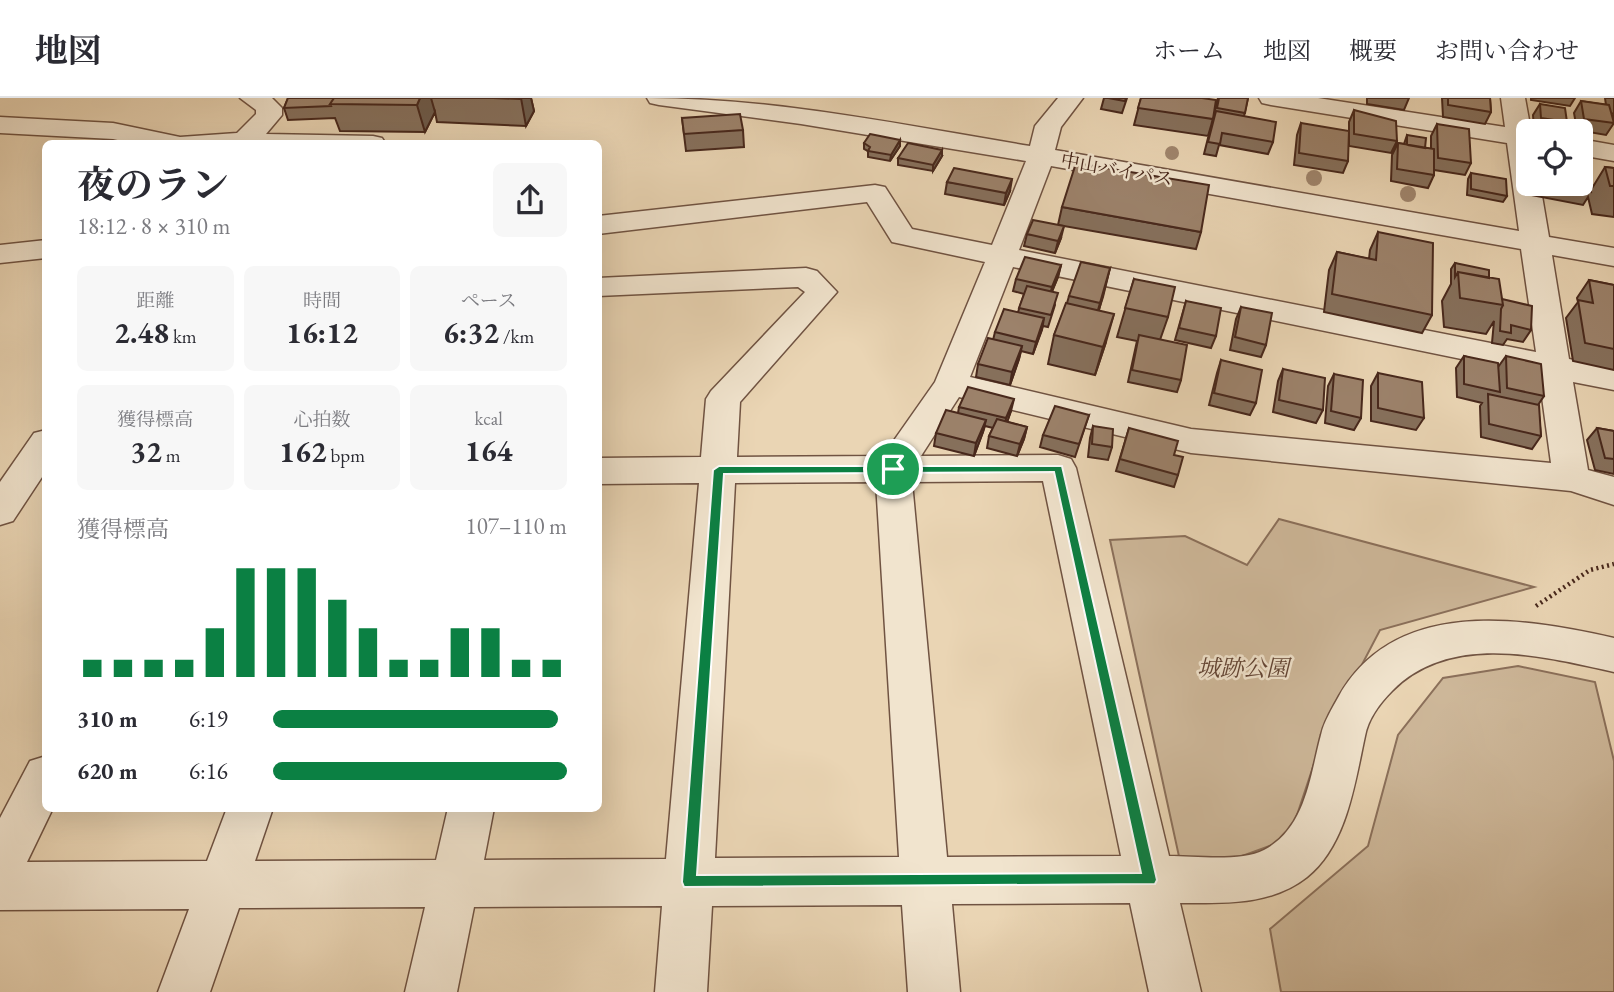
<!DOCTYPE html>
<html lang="ja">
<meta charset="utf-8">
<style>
:root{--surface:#fff;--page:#f7f7f7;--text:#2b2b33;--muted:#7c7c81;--line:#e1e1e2;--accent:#0b8043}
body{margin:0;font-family:"EB Garamond","Noto Serif JP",serif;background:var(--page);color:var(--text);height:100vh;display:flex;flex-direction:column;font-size:26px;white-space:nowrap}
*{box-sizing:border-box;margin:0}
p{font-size:23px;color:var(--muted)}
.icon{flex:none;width:38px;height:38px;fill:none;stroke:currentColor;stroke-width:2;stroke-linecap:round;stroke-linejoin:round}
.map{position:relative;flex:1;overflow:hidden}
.drawer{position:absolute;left:42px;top:42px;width:560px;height:672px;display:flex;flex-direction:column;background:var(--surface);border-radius:10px;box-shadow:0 7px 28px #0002}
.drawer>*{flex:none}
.controls{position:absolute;left:1516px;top:21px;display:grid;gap:14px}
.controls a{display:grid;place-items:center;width:77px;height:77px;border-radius:10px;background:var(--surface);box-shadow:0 7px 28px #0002;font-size:35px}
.pin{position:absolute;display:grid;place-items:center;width:60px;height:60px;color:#fff;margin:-30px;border:4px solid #fff;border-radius:50%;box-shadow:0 2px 7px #0007}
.round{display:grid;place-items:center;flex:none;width:74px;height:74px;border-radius:10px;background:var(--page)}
.head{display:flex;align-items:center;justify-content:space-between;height:119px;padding:0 35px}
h1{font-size:38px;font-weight:700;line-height:52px}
.figures{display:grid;grid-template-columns:repeat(3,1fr);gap:10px;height:119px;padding:7px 35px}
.figures div{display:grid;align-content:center;border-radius:10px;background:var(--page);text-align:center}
.figures b{font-size:30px;font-weight:700}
.figures small{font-size:19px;font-weight:400}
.figures p{font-size:19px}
.chart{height:196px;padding:14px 35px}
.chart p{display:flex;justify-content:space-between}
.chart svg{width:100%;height:126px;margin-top:7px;stroke:var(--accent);stroke-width:6}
ul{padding:0 35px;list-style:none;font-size:23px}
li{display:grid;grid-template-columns:112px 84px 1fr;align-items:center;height:52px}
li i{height:18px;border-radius:9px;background:var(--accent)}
header{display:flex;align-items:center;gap:42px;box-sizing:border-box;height:98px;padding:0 35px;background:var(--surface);border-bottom:2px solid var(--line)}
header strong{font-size:33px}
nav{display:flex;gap:38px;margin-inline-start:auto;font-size:24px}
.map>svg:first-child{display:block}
.green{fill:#ceb89a;stroke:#8b705b;stroke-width:2}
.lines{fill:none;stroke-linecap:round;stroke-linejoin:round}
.minor-casing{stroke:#705342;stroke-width:3}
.path{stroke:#48281c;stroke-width:4.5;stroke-dasharray:2 3.5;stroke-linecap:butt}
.minor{fill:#f1e4ce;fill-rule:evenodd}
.tree{fill:#a0866e}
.wall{fill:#86705c;stroke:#48281c;stroke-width:2}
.shaded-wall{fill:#6d5b4b;stroke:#48281c;stroke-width:2}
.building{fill:#9c826b;stroke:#48281c;stroke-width:2}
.route{fill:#0b8043;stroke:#fff;stroke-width:2;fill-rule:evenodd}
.labels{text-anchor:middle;stroke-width:5;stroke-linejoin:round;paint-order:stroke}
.far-street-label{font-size:19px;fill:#48281c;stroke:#f1e4ce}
.park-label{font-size:23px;font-style:italic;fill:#634535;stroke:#f1e4ce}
</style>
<header>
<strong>地図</strong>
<nav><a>ホーム</a><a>地図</a><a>概要</a><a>お問い合わせ</a></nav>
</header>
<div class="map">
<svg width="1614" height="894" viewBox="0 0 1614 894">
<rect width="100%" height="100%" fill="#ead5b4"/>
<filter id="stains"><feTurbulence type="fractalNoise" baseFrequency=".00286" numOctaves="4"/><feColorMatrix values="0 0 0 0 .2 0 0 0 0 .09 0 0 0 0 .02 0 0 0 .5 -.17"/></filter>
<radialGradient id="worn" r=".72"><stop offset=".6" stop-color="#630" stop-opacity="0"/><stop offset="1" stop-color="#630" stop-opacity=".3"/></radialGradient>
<!-- green -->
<path class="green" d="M1279,421L1534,489L1380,532L1321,645L1289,741L1234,761L1180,763L1110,442L1185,438L1247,467Z
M1518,568L1595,584L1614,663V894H1281L1270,831L1368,748L1398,637L1443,580Z"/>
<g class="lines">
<!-- minor casing -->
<g class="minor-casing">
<path id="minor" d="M240,0H272L282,10V17L266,36L373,38L382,40L386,46H136L113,41L0,35V19L113,25L180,39L237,35L256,16V12Z
M647,0C776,0 902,27 1030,48L1035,28L1058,0H1083L1061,29L1055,52L1519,133L1507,45L1271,7L1262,5L1259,0H1318L1505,29L1501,0H1525L1531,33H1528V86H1540L1549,139L1614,150V168L1552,157L1569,261L1614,270V292L1573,284L1588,372L1614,379V407L1571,393L1191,355L959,299L921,358L1058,357L1071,361L1076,370L1169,758C1194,758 1242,764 1264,752C1306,730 1310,678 1321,637C1324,623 1332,611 1339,598C1395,499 1521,519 1614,540V574C1542,558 1450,534 1392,593C1380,605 1368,621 1365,638C1355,684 1347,747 1307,779C1270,808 1224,805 1180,805L1201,894H1149L1130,805L952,806L960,894H908L902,807L712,808L707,894H655L662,808L474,809L457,894H405L425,809L239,810L210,894H158L189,811L0,812V720L30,663L46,658V710H53L27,764L207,763L227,710H273L255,763L436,762L448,710H494L484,762L666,761L699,385L598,386V360L701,359L706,301L711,293L805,194L798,189L598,198V180L806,170L817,173L837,194L740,304L737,359L883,358L935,284L985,164L892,144L867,104L598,136V118L875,87L885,89L912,131L992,147L1026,63L801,26L659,7L650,5ZM1051,68L1521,151L1536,254L1019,152ZM1013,169L1539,277L1551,365L1191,331L970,279ZM1043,383L1121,758L947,759L912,384ZM876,384L899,759L715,760L735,385Z
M1580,41L1614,47V63L1580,57Z
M46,142V160L0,165V147Z
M46,332V373L13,423L0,427V384L34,335Z"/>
</g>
<!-- path -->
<path class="path" d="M1536,508L1590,472L1614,466"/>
<!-- minor -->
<use href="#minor" class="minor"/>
</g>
<!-- trees -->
<g class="tree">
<circle cx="1172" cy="55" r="7"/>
<circle cx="1314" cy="80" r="8"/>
<circle cx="1408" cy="96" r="8"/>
</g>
<!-- wall -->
<path class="wall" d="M288,0H531L534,13L526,28L437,24L435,14L425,34L340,33L335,20L288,22L284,10Z
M1104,0H1127L1122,15L1101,11Z
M1141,0L1213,21L1208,38L1134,27Z
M1218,0H1248L1244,18L1273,44L1268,56L1219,47L1216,58L1204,56Z
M1367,0H1409L1404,12L1367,6Z
M1442,0H1490L1491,14L1485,26L1443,19Z
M1531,0H1575L1570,8L1531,2Z
M1605,0H1614V16L1611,15L1612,20L1614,17V27V25L1606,37L1577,32L1574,15L1581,3L1606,7Z
M1540,6L1567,24L1561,33H1545L1534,31L1533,17Z
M1354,12L1397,43L1391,55L1349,48V24Z
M682,20L743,32L744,49L686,53Z
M1301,25L1348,63L1343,75L1294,67L1297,37Z
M1437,26L1471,65L1465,77L1434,72V77L1428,90L1391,83L1392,57L1398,45L1404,46L1407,37L1425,50L1431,51V38Z
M900,42V48L890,63L868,59V53L864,51V45Z
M942,58L933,73L898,67V60Z
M1605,69L1614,70V119L1592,116L1588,99L1583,107L1531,97V86H1580L1591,92Z
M1471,75L1507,98L1503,104L1467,97L1468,81Z
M947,84L1010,93L1004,107L945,96Z
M1062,109L1201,134L1196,151L1058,127Z
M1378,134L1432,217L1422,235L1324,214L1329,172L1337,154L1369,161L1370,152Z
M1027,136L1061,140L1055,155L1024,148Z
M1455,165L1489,180L1502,201L1531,232L1523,244L1507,241L1503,247L1492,245L1494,223L1486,236L1444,229L1442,203L1451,186V171Z
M1061,167L1058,179L1052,193L1055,207L1048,229L1043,228L1033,256L1021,253L1019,261L1010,287L976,279L978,266L993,242L995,234L1018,214L1024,196L1013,193L1016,181Z
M1110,170L1099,212L1106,244L1095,277L1048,266L1054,237L1067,205L1069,198Z
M1134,181L1168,219L1160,242L1181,282L1177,294L1128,284L1137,243L1117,239Z
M1589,182L1614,187V272L1573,263L1566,220L1578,204L1577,200Z
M1186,203L1216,238L1211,250L1175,242Z
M1241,209L1266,247L1261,259L1230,252L1236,221Z
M1464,258L1498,269L1506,258L1544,298L1538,307L1541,338L1532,351L1481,339L1480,308L1482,305L1457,299L1456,270Z
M1221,262L1256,305L1250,317L1209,307L1217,275Z
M1283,271L1323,312L1316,325L1273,314L1278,283Z
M1378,275L1424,320L1416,332L1371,323V288Z
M1334,276L1361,320L1354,332L1325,325L1328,288Z
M959,309L1011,313L1007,324L1027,329L1024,341L1017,358L987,350L989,338L993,330L985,328L983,334L974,358L934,348L936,335L958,315Z
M1089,317L1075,359L1040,349L1043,337Z
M1093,328L1112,349L1108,362L1088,359L1090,340Z
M1129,330L1174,357L1178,377L1174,389L1116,373Z
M1597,330L1614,333V376L1595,372L1587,342Z"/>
<!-- shaded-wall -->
<path class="shaded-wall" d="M420,0H431L435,14L425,34L417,7Z
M521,0H531L534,13L526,28Z
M900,42V48L890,63L891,57Z
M942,52V58L933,73V67Z
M1012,81L1010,93L1004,107L1006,95Z
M1064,128L1061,140L1055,155L1058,143Z
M1061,167L1058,179L1049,201L1052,189Z
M1110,170L1103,199L1092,233Z
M1114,216L1106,244L1095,277L1103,249Z
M1044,220L1042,232L1033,256L1036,244Z
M1022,248L1019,261L1010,287L1012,274Z
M1014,301L1011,313L1004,333L1006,320Z
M986,322L983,334L974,358L976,345Z
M1027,329L1024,341L1017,358L1020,346Z"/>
<!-- building -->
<path class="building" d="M288,0H334L330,6L331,8L284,10Z
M334,0H420L417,7L330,6Z
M493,0H521L520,1Z
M1108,0H1126L1125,3Z
M1141,0H1202L1216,2L1213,21L1138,10Z
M1219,0H1248L1245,15L1217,10Z
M1448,0H1490L1491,14L1448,7Z
M1581,3L1609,7L1614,25L1584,21Z
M1540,6L1565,10L1567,24L1541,20Z
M1354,12L1396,23L1397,43L1354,36Z
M1216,13L1276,24L1273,44L1222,35L1220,46L1208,44Z
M740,16L743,32L684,36L682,20Z
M1301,25L1349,33L1348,63L1299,55Z
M1437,26L1469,31L1471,65L1438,60Z
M870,36L900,42L891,57L868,53L870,49L864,45Z
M1407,37L1426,40L1425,50L1407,47Z
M908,45L942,52L933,67L898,60Z
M1398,45L1434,51V77L1397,71Z
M1076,65L1209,87L1201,134L1062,109Z
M1580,66L1587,67L1591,94L1544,86H1580Z
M1605,69L1614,70V88H1610Z
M954,70L1012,81L1006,95L947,84Z
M1471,75L1506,81L1507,98L1471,91Z
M1033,122L1064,128L1058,143L1027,136Z
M1378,134L1433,145L1432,217L1332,196L1337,154L1376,162Z
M1025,159L1061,167L1052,189L1016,181Z
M1081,164L1110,170L1100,205L1069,198Z
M1455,165L1489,172V180L1458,174L1455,179Z
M1458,174L1499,181L1503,207L1460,200Z
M1134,181L1175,189L1168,219L1125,210Z
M1589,182L1614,187V251L1585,245L1578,202L1593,205Z
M1027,188L1058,195L1051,217L1019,210Z
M1502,201L1532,208L1531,232L1511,227V235L1500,233L1501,211L1503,207Z
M1186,203L1221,210L1216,238L1179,230Z
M1066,205L1114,216L1103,249L1054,237Z
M1241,209L1272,215L1266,247L1235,239Z
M1004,211L1044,220L1036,244L995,234Z
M1139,237L1187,247L1181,282L1132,272Z
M988,240L1022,248L1012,274L978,266Z
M1464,258L1498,265L1500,294L1464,286Z
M1506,258L1541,266L1544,298L1507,290Z
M1221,262L1262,272L1256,305L1214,295Z
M1283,271L1325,280L1323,312L1279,302Z
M1378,275L1422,284L1424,320L1378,310Z
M1334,276L1363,282L1361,320L1331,313Z
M968,289L1014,301L1006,320L959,309Z
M1488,296L1539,307L1541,338L1489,326Z
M1055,308L1089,317L1079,346L1043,337Z
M946,312L986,322L976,345L936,335Z
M997,321L1027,329L1020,346L989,338Z
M1093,328L1113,331L1112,349L1092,346Z
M1129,330L1178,343L1174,357L1183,359L1178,377L1120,361Z
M1597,330L1614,333V361L1605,360Z"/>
<!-- route -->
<path class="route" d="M719,368H1062L1157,782L1155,786L684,789L682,784L713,372ZM1054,374L1141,775L697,777L724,376Z"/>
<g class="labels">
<!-- far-street labels -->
<g class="far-street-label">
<text transform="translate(1117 71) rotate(10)" y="7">中山バイパス</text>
</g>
<!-- park labels -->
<g class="park-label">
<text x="1243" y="578">城跡公園</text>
</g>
</g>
<rect width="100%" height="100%" filter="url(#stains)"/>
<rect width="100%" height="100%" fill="url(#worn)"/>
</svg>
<div class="controls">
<a><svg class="icon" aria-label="locate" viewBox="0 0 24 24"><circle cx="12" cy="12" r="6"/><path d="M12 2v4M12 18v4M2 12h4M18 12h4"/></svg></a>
</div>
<div class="pin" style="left:893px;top:371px;background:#1e9e55"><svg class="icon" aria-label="arrive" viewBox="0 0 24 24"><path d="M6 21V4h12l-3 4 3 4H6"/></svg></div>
<section class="drawer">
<div class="head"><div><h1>夜のラン</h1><p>18:12 · 8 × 310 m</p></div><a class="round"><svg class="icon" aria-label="share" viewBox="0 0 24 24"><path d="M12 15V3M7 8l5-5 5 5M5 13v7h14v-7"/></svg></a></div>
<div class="figures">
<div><p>距離</p><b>2.48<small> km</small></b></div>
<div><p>時間</p><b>16:12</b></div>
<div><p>ペース</p><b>6:32<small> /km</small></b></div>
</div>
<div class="figures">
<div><p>獲得標高</p><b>32<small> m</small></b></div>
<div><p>心拍数</p><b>162<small> bpm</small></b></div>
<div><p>kcal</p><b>164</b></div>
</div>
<div class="chart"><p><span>獲得標高</span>107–110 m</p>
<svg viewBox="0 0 160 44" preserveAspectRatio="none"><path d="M5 44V38M15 44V38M25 44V38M35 44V38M45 44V27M55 44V6M65 44V6M75 44V6M85 44V17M95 44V27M105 44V38M115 44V38M125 44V27M135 44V27M145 44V38M155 44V38"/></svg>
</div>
<ul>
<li><b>310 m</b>6:19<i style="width:97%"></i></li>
<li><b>620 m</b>6:16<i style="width:100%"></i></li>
</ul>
</section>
</div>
